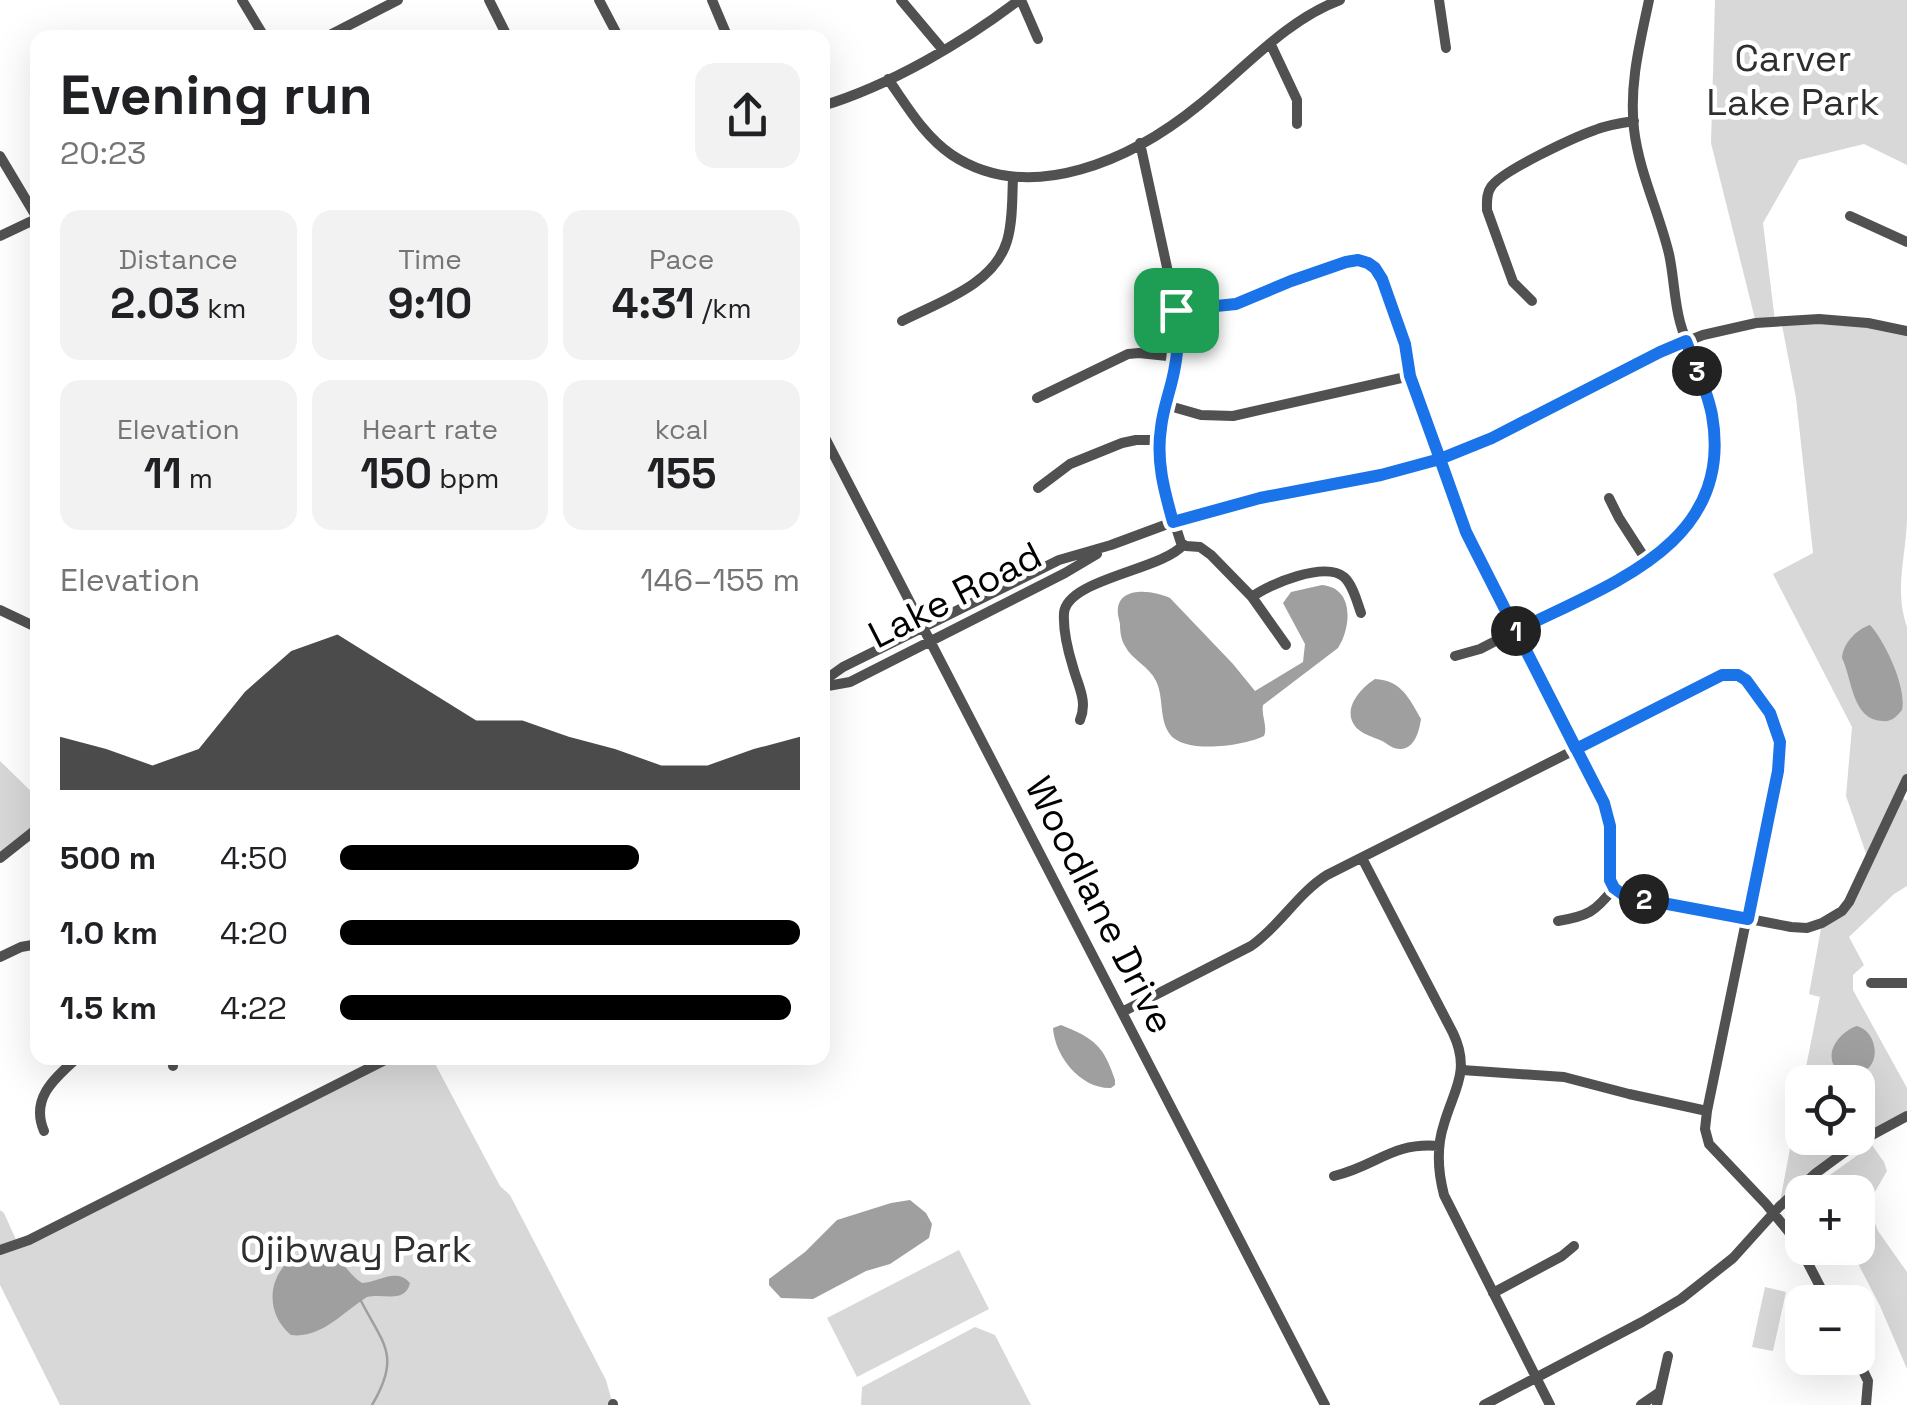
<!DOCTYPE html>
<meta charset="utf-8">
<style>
:root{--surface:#fff;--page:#f2f2f2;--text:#202124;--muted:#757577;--accent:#000}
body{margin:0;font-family:"Space Grotesk",sans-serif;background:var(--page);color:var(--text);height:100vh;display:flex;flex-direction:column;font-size:38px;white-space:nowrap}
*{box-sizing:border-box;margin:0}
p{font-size:32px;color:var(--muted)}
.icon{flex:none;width:55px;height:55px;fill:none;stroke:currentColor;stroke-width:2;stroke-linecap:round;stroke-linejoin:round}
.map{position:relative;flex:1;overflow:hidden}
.drawer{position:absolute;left:30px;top:30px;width:800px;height:1035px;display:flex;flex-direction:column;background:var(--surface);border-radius:20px;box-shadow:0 10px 40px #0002}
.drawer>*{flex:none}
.controls{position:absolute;left:1785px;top:1065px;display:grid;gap:20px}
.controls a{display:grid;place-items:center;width:90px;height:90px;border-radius:20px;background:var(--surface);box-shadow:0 10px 40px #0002;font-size:50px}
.pin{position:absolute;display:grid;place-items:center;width:85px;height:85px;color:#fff;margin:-42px;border-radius:20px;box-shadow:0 5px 15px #0006}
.km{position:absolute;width:50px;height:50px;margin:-25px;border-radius:50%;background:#222;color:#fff;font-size:28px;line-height:50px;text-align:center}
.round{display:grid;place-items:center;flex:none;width:105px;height:105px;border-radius:20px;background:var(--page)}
.head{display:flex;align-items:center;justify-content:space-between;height:170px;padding:0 30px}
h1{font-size:55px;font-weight:600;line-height:75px}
.stats{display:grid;grid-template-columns:repeat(3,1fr);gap:15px;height:170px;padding:10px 30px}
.stats div{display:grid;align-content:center;border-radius:20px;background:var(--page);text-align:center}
.stats b{font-size:42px;font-weight:600}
.stats small{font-size:28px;font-weight:400}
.stats p{font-size:28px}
.chart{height:280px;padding:20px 30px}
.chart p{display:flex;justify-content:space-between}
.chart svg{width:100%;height:180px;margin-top:10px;fill:var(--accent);opacity:.7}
ul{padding:0 30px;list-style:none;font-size:32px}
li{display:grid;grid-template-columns:160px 120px 1fr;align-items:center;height:75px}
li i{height:25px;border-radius:12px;background:var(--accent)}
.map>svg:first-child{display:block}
.green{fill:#d8d8d8}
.water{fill:#9f9f9f}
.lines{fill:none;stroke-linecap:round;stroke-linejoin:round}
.stream{stroke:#9f9f9f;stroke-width:2.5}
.minor{stroke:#515151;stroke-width:10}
.route-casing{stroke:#fff;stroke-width:20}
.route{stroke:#1a73e8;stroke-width:12}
.labels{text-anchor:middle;stroke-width:9;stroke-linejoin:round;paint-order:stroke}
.park-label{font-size:38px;fill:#2f2f2f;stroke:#fff}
.street-label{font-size:38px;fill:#000;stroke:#fff}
</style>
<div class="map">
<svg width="1907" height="1405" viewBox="0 0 1907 1405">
<rect width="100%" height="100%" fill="#fff"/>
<!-- green -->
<path class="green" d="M1715,0H1907V165L1864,144L1799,160L1763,223L1775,321L1756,323L1711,143Z
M1781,320L1907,331C1907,394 1907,456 1907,519C1906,557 1894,589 1907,627V779L1899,796L1907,801V886L1894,894L1849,937L1864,965L1853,975V990L1907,1088V1116L1857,1143L1779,1207L1802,1085V1138H1858V1082H1803L1820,997L1809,994L1822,923L1842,911L1869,862L1846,796L1852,727L1773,574L1813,553L1796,398Z
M0,761L38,798L37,828L0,858Z
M389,1058H432L500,1186L510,1195L606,1380L613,1405H60L0,1285V1210L4,1213L18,1244Z
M1872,1145L1884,1162L1887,1171L1872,1197L1870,1210L1878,1231L1907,1272V1369L1880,1306L1850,1248H1858V1192H1823L1820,1182Z
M959,1250L989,1309L857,1377L827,1318Z
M1765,1287L1786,1292L1773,1351L1752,1347Z
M975,1327L995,1335L1031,1405H861L862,1387Z"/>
<!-- water -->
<path class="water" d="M1322,585C1355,588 1351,628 1338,648L1263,705C1261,716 1268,726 1264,736C1244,746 1183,755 1169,733C1159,718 1164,697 1156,681C1149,666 1132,660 1125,646C1121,640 1120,631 1120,624C1119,619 1117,614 1118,608C1121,585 1156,591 1170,598L1233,664L1255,691L1303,662L1305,644L1283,603L1291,592Z
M1870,625C1885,641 1907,688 1902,710C1896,717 1892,722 1882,721C1852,720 1852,678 1842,658C1843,643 1857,629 1870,625Z
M1375,679C1401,680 1409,698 1421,719C1419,733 1413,754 1394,748C1389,746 1385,742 1380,740C1373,737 1365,735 1359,730C1339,713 1359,689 1375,679Z
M1061,1025C1094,1038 1104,1046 1115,1080V1085L1111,1088C1081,1089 1055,1057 1053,1028Z
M1857,1026C1872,1030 1880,1051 1871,1065C1864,1076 1844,1080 1836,1069C1823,1052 1841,1031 1857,1026Z
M910,1200L926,1213L932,1224L929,1238L890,1264L866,1271L813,1299L781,1298L769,1285V1279L805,1252L837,1220L891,1203Z
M318,1248C343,1252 343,1271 362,1283C379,1282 396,1267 410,1283C405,1304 384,1293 367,1297C343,1312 321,1339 291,1335C256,1306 274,1253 318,1248Z"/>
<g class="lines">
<!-- stream -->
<path class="stream" d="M361,1301C384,1345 401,1356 372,1405"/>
<!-- minor -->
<path class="minor" d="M242,0L265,38
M489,0L508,38
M599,0L619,38
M712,0L728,38
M901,0L943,50
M1021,0L1038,39
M1439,0L1446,48
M324,38L398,0
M1271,45L1297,100V124
M888,79C907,106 924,136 952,155C1031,207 1134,158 1199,105C1244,69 1286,20 1340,0
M822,106C889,86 964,42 1019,0
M1140,143L1168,272L1177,324V357L1162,419L1159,453L1164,490L1181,543L1186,546L1200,547L1211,555L1252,597L1286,645
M0,156L37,218
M1850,216L1907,242
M0,236L38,218
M1532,301L1513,282L1487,210C1487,202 1486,194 1491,187C1501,171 1575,137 1595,130C1607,125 1620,123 1634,121
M1175,311L1240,304L1296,279L1350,261H1362L1377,270L1404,341L1411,380L1463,525L1605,807L1610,829V880L1620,894L1791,927L1807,928L1822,923L1842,911L1849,902L1907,779
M902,321C939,302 994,285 1007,241C1013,221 1012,199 1013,178
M1037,398L1128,354L1139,353L1177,357
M1166,405L1201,415L1233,416L1410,376
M822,432L1325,1405
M1038,488L1070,464L1122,443L1136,440H1160
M1609,498L1619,518L1648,563
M1252,597C1269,584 1325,561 1344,577C1353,585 1357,602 1361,613
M0,610L38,628
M1455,656L1480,649L1648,563C1697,527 1724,470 1710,409C1704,379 1688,352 1680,322C1674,300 1674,277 1669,254C1659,212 1639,172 1634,129C1629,84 1640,43 1649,0
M822,682L843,667L1059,560L1111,545L1173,522L1230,505L1288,491L1381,475L1439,459L1492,437L1660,352L1703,335L1756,323L1819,319L1868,323L1907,331
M822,687L850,682L1065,573L1097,554
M1080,720C1088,701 1078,686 1073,667C1068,651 1063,630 1064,613C1067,579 1162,570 1183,545
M0,858L38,828
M1362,858L1453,1033C1471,1071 1454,1089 1444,1124C1436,1148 1438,1172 1444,1195L1550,1405
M1558,921C1588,916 1595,912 1614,888
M0,957L21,947L38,944
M1871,983H1907
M1122,1012L1251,946C1280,926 1297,894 1327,875L1717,678C1755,662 1780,726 1780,756L1707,1111L1705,1129L1709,1144L1766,1204L1797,1242L1828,1302
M173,1058V1066
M1462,1070L1564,1077L1629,1094L1707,1111
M44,1131C30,1098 55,1078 77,1058
M1334,1176C1377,1166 1391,1142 1439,1146
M0,1250L29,1240L389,1058
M1493,1293L1562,1256L1574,1246
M1857,1358L1868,1381L1866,1405
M613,1404V1405
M1484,1405L1642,1322L1681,1299L1733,1258L1779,1207L1816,1173L1857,1143L1907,1116
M1641,1405L1660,1392
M1657,1405L1668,1356"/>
</g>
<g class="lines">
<!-- route casing -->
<g class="route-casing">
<path id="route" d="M1176,310C1178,329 1179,347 1175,366C1172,387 1163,407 1161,428C1156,461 1164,490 1173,522L1260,498L1381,475L1440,459L1466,532L1472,544L1576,749L1722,675H1738L1746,680L1770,713L1780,742L1778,771L1748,919L1625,896L1614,888L1610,880V826L1604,803L1516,631C1609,584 1735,545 1712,415C1707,389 1695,365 1686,341L1660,352L1492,438L1440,459L1410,376L1405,344L1382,279L1375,268L1368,263L1358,260L1346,262L1291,281L1236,304L1176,310"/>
</g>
<!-- route -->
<use href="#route" class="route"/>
</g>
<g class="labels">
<!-- park labels -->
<g class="park-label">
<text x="1793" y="71">Carver<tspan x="1793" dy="44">Lake Park</tspan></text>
<text x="356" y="1262">Ojibway Park</text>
</g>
<!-- street labels -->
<g class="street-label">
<text transform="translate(955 595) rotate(-27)" y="13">Lake Road</text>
<text transform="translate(1100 905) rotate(63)" y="13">Woodlane Drive</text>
</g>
</g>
</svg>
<div class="controls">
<a><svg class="icon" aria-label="locate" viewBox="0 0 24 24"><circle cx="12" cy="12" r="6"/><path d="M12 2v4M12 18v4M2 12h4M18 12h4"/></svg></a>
<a>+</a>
<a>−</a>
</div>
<div class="pin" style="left:1176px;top:310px;background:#1e9e55"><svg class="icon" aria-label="arrive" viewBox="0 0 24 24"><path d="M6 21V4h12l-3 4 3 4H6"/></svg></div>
<b class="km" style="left:1516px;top:631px">1</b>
<b class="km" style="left:1644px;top:899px">2</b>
<b class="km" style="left:1697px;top:371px">3</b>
<section class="drawer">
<div class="head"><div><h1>Evening run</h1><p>20:23</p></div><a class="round"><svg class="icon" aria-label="share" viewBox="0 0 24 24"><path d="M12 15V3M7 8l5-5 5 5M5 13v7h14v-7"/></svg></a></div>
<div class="stats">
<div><p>Distance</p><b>2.03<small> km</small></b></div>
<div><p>Time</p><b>9:10</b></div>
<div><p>Pace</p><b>4:31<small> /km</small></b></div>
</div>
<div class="stats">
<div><p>Elevation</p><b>11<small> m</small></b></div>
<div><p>Heart rate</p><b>150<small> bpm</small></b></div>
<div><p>kcal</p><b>155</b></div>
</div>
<div class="chart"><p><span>Elevation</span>146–155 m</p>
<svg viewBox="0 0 160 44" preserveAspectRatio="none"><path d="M0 44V31L10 34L20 38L30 34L40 20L50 10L60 6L70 13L80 20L90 27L100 27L110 31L120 34L130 38L140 38L150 34L160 31V44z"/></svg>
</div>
<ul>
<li><b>500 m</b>4:50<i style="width:65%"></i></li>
<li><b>1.0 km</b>4:20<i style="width:100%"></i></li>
<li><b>1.5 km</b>4:22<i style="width:98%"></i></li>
</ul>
</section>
</div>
